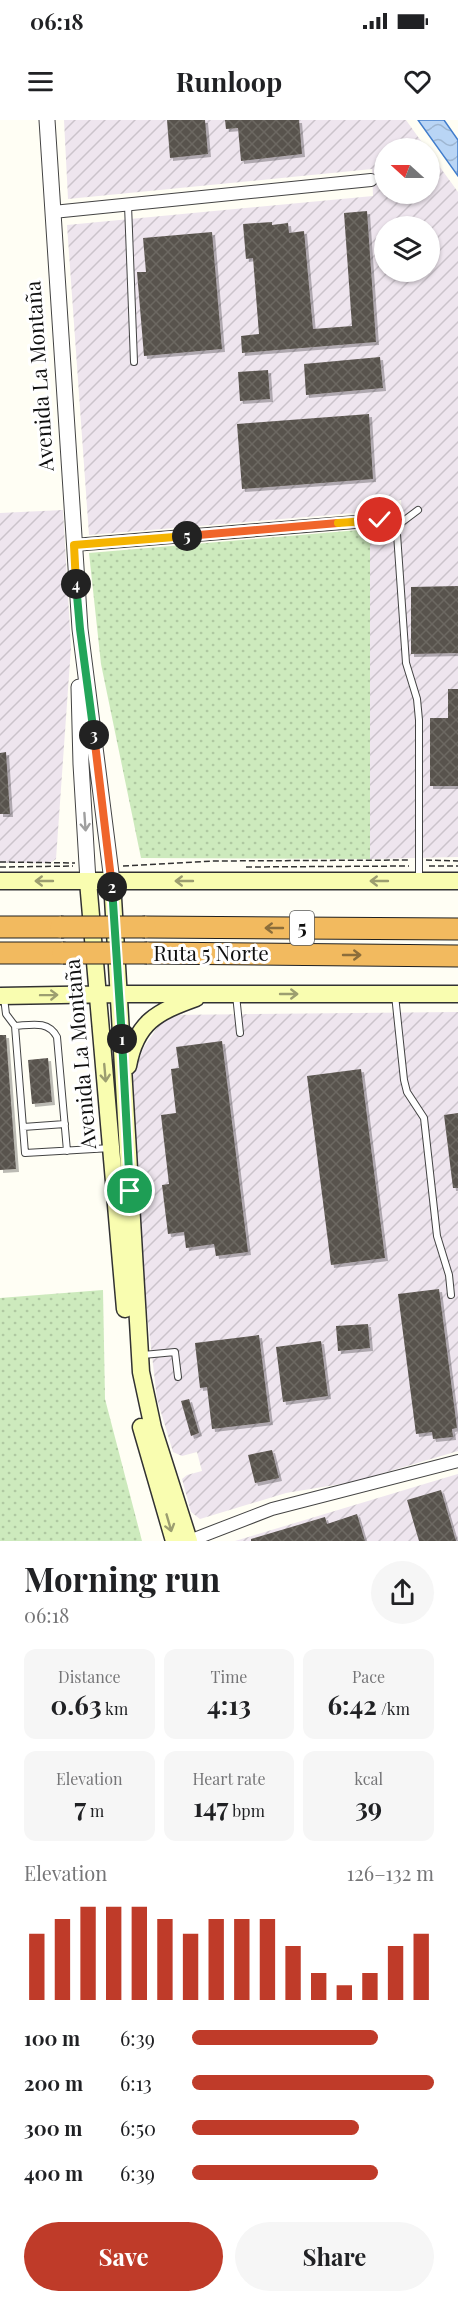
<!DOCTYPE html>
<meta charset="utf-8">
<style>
:root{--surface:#fff;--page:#f6f6f6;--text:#202124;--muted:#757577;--accent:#bf3b29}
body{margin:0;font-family:"Playfair Display",serif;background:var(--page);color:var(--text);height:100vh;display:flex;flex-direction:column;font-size:22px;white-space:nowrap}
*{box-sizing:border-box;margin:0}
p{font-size:20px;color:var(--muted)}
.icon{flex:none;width:33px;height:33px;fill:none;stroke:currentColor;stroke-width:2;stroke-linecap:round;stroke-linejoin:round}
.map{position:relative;height:1421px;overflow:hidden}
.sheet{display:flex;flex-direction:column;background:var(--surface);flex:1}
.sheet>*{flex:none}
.needle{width:39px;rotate:291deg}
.tools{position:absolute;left:374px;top:18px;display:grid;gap:12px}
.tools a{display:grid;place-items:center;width:66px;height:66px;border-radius:50%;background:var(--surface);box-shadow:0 2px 4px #0004;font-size:30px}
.pin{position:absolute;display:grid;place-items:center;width:51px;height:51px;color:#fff;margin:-26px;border:3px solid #fff;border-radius:50%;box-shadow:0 2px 6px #0007}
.km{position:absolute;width:30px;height:30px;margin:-15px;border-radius:50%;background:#222;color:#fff;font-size:16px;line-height:30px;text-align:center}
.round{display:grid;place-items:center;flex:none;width:63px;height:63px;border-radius:32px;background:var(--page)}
.summary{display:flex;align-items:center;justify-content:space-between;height:102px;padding:0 24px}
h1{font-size:33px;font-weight:700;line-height:45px}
.metrics{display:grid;grid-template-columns:repeat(3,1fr);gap:9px;height:102px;padding:6px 24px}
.metrics div{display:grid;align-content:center;border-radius:12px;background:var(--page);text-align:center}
.metrics b{font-size:26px;font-weight:700}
.metrics small{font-size:16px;font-weight:400}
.metrics p{font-size:16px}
.chart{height:168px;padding:12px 24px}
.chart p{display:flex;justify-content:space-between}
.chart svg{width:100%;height:108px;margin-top:6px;stroke:var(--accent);stroke-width:6}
.button{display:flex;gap:12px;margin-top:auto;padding:12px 24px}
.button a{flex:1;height:69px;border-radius:36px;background:var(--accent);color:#fff;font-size:24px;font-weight:700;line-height:69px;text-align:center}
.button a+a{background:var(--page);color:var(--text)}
ul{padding:0 24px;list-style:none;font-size:20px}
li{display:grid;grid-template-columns:96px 72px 1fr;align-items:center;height:45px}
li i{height:15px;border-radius:8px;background:var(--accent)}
.status{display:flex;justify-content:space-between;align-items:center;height:42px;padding:0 30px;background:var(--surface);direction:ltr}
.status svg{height:16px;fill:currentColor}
header{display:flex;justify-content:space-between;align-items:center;height:78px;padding:0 24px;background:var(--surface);font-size:27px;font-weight:700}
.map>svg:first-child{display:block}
.industrial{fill:url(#industrial-furrows);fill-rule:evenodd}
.grass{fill:url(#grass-dots)}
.water{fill:url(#water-waves);stroke:#417dcc;stroke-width:1.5}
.building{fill:url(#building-cross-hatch);filter:url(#shadow)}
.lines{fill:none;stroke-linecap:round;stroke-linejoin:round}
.service-casing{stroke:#434343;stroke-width:8}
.minor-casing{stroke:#434343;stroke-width:14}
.tertiary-casing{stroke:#434343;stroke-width:17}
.secondary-casing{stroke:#323232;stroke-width:19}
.motorway-casing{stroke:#212121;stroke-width:23}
.path{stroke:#323232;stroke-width:1.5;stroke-dasharray:6 3;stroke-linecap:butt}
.service{stroke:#fff;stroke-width:6}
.minor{stroke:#fff;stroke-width:12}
.tertiary{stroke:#fff;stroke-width:15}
.secondary{stroke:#f9fdb0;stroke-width:16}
.motorway{stroke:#f2ba5f;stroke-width:21}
.motorway-bridge-casing{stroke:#212121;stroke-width:23;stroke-linecap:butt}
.motorway-bridge{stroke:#f2ba5f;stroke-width:21}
.oneway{stroke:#9f9f9f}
.oneway2{stroke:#9c9e70}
.oneway3{stroke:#8c6e3b}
.split-1-casing{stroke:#fff;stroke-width:12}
.split-2-casing{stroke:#fff;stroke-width:12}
.split-3-casing{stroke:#fff;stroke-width:12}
.split-4-casing{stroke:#fff;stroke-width:12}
.split-5-casing{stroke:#fff;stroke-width:12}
.split-6-casing{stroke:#fff;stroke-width:12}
.split-7-casing{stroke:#fff;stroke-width:12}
.split-1{stroke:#22a559;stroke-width:8}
.split-2{stroke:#22a559;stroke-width:8}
.split-3{stroke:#f0652b;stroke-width:8}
.split-4{stroke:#22a559;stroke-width:8}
.split-5{stroke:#f5b400;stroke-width:8}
.split-6{stroke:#f0652b;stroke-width:8}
.split-7{stroke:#f5b400;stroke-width:8}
.labels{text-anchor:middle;stroke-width:6;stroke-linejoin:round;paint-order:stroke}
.shield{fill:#fff;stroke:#585858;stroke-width:1.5}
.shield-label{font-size:20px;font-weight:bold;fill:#101010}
.street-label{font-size:21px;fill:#101010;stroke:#fff}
</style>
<div class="status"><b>06:18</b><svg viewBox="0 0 49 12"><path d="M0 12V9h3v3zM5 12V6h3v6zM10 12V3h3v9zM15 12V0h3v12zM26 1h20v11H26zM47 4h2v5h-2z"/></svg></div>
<header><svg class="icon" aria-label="menu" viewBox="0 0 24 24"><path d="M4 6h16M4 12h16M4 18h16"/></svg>Runloop<svg class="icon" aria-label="heart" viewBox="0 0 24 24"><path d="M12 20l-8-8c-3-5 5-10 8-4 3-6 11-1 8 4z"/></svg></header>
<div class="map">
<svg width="458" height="1421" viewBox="0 0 458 1421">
<defs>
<pattern id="industrial-furrows" width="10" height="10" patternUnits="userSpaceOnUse" patternTransform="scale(1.5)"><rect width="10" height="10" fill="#eee5ee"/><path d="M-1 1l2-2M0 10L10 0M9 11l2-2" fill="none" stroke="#cbc3cb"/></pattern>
<pattern id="grass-dots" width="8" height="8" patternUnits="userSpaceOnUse" patternTransform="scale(1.5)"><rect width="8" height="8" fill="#cdeabd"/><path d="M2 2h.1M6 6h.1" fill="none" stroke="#afc8a1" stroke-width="1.8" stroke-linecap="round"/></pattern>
<pattern id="water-waves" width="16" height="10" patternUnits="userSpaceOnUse" patternTransform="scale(1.5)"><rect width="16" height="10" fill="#b9d5f5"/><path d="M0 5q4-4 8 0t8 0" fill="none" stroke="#9eb6d1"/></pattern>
<pattern id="building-cross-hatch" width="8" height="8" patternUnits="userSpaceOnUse" patternTransform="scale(1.5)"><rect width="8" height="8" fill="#59534d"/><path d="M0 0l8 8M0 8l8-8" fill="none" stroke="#6c6762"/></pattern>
<filter id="shadow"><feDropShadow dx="3" dy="3" stdDeviation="0" flood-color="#0004"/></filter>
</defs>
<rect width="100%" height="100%" fill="#fffef4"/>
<!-- industrial -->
<path class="industrial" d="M64,0H406L426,28H384V74H429V32L458,72V737L370,739V409H383L389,413L403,412L401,380L382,383L367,392L89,415L67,105L373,76L372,49L68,79ZM384,106H429V152H384Z
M63,390L71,527L56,739L50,743H0V393Z
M458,892V1331L353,1362L286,1373L200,1399L191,1392L182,1359L187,1355L202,1351L197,1332L182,1336L173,1332L157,1279L141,1140L132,956L144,927L166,895Z
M458,1354V1421H235L451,1356Z"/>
<!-- grass -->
<path class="grass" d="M370,409V739L141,738L101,544L89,433Z
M103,1170L105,1279L142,1421H0V1178Z"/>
<!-- water -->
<path class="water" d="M418,0H444L458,20V56Z"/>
<!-- building -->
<path class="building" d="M167,0H205L208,34L170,38Z
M225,0H299L302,34L241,41L238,8L226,9Z
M367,91L376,222L242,233L241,216L259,214L253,138L246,139L243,104L272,102V105L288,103L289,113L304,111L313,209L352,206L344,93Z
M212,112L222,229L144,236L137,152H146L143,118Z
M380,237L383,268L306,275L304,244Z
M268,250L270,279L240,281L238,252Z
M369,294L373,359L242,369L237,304Z
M458,466V533L411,534V467Z
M448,569H458V666H430V598H448Z
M6,632L10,694H0V633Z
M0,915H6L16,1049L0,1050Z
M222,921L248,1132L216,1136L214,1124L186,1128L184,1112L168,1114L162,1065L169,1064L161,995L176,993L171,949L179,948L176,927Z
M48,938L52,982L32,984L28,940Z
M361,949L385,1138L331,1145L307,956Z
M458,993V1068H453L444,995Z
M439,1169L457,1308L452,1309L453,1317L433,1319L432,1312L416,1314L398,1174Z
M368,1204L370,1228L338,1231L336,1206Z
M259,1215L270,1302L212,1309L207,1267L200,1268L195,1223Z
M321,1221L328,1276L283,1282L276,1227Z
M189,1279L199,1313L191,1316L181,1281Z
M272,1330L279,1358L255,1363L248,1335Z
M441,1370L456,1421H419L407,1380Z
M357,1394L365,1421H251V1419L325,1397L327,1404Z"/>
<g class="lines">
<!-- service casing -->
<g class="service-casing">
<path id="service" d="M128,85L134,242
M380,400L394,408L397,414L406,543L417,579L419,600V760
M394,408L418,390
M236,875L240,913
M395,875L404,960L407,972L424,998L437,1116L449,1155L451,1175
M4,878L6,894L15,906L25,1033L111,1028
M15,906C31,905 48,900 57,917L67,1031
M23,1007L65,1004
M143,1235L175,1232L178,1257"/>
</g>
<!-- minor casing -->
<g class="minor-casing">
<path id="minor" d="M53,92L371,60
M74,425L380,400
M189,1421L272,1389L458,1341"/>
</g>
<!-- tertiary casing -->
<g class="tertiary-casing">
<path id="tertiary" d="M47,0L80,509L112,761
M79,567L81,644L88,761"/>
</g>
<!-- secondary casing -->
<g class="secondary-casing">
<path id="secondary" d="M0,761H458
M88,761L125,1189
M112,761L141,1252L153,1308L189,1421
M0,876L119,874H458
M128,946C136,902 157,892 196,878
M141,1307L174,1421"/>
</g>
<!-- motorway casing -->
<g class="motorway-casing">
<path id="motorway" d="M0,807H61
M145,807L458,809
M0,833H63
M147,833L458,836"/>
</g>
<!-- path -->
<path class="path" d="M426,740L458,741
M0,742L75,743
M123,746L213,741L409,740
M429,746H458
M0,747L73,746
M246,747L409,746"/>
<!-- service -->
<use href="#service" class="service"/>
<!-- minor -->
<use href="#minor" class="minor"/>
<!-- tertiary -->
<use href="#tertiary" class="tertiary"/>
<!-- secondary -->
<use href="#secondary" class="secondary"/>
<!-- motorway -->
<use href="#motorway" class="motorway"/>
<!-- motorway-bridge casing -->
<g class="motorway-bridge-casing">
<path id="motorway-bridge" d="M61,807H145
M63,833H147"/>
</g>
<!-- motorway-bridge -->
<use href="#motorway-bridge" class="motorway-bridge"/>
</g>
<!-- one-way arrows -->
<defs><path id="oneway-shaft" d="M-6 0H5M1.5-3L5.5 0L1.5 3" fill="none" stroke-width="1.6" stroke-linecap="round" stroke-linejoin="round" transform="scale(1.5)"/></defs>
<use class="oneway" href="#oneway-shaft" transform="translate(85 702) rotate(86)"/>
<g class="oneway2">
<use href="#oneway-shaft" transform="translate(44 761) rotate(-180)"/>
<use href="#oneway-shaft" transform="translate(184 761) rotate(180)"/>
<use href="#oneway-shaft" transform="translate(379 761) rotate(180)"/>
<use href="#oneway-shaft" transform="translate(289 874)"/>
<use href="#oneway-shaft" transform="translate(49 875) rotate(-1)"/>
<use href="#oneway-shaft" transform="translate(105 953) rotate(85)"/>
<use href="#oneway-shaft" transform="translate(169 1403) rotate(74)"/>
</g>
<g class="oneway3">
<use href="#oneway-shaft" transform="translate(274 808) rotate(-180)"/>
<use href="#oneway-shaft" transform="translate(352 835)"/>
</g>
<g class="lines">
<!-- split-1 casing -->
<g class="split-1-casing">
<path id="split-1" d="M122,919L130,1071"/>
</g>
<!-- split-2 casing -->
<g class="split-2-casing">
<path id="split-2" d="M112,767L122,919"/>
</g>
<!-- split-3 casing -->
<g class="split-3-casing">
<path id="split-3" d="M94,615L112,767"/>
</g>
<!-- split-4 casing -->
<g class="split-4-casing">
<path id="split-4" d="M76,464L80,509L94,615"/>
</g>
<!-- split-5 casing -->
<g class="split-5-casing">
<path id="split-5" d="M76,464L74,425L187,416"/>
</g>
<!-- split-6 casing -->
<g class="split-6-casing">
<path id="split-6" d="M187,416L338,403"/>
</g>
<!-- split-7 casing -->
<g class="split-7-casing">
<path id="split-7" d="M338,403L380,400"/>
</g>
<!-- split-1 -->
<use href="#split-1" class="split-1"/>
<!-- split-2 -->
<use href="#split-2" class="split-2"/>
<!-- split-3 -->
<use href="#split-3" class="split-3"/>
<!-- split-4 -->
<use href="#split-4" class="split-4"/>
<!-- split-5 -->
<use href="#split-5" class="split-5"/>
<!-- split-6 -->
<use href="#split-6" class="split-6"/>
<!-- split-7 -->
<use href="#split-7" class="split-7"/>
</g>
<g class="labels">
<!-- shield labels -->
<rect class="shield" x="290" y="791" width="24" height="34" rx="4.5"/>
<g class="shield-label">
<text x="302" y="815">5</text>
</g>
<!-- street labels -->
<g class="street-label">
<text transform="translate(40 256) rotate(-94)" y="7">Avenida La Montaña</text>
<text x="211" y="841">Ruta 5 Norte</text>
<text transform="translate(81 934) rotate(-95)" y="7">Avenida La Montaña</text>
</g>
</g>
</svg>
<div class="tools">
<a><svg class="needle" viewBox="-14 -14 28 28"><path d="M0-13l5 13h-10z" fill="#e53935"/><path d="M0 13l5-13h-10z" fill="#757577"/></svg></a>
<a><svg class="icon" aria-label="layers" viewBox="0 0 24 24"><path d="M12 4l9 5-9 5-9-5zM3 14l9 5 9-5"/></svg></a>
</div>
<div class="pin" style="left:130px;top:1071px;background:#1e9e55"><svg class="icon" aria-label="arrive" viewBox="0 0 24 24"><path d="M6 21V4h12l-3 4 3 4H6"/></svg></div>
<div class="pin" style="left:380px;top:400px;background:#d93025"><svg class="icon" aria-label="check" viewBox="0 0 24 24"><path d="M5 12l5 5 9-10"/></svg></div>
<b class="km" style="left:122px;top:919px">1</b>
<b class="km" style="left:112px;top:767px">2</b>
<b class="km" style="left:94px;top:615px">3</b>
<b class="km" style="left:76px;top:464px">4</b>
<b class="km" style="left:187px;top:416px">5</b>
</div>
<section class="sheet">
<div class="summary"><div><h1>Morning run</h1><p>06:18</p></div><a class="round"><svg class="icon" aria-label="share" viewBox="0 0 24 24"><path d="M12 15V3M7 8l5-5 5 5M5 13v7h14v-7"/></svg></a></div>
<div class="metrics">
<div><p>Distance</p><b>0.63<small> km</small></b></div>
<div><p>Time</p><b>4:13</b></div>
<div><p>Pace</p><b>6:42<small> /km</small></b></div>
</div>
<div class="metrics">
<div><p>Elevation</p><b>7<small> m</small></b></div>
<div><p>Heart rate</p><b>147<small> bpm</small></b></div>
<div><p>kcal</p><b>39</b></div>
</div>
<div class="chart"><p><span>Elevation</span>126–132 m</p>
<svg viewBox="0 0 160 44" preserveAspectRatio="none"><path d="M5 44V17M15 44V11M25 44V6M35 44V6M45 44V6M55 44V11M65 44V17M75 44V11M85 44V11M95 44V11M105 44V22M115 44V33M125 44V38M135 44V33M145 44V22M155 44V17"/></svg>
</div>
<ul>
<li><b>100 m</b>6:39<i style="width:77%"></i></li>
<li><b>200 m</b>6:13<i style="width:100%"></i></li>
<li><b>300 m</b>6:50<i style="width:69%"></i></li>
<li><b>400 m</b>6:39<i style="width:77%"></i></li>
</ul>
<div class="button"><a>Save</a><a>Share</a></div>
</section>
